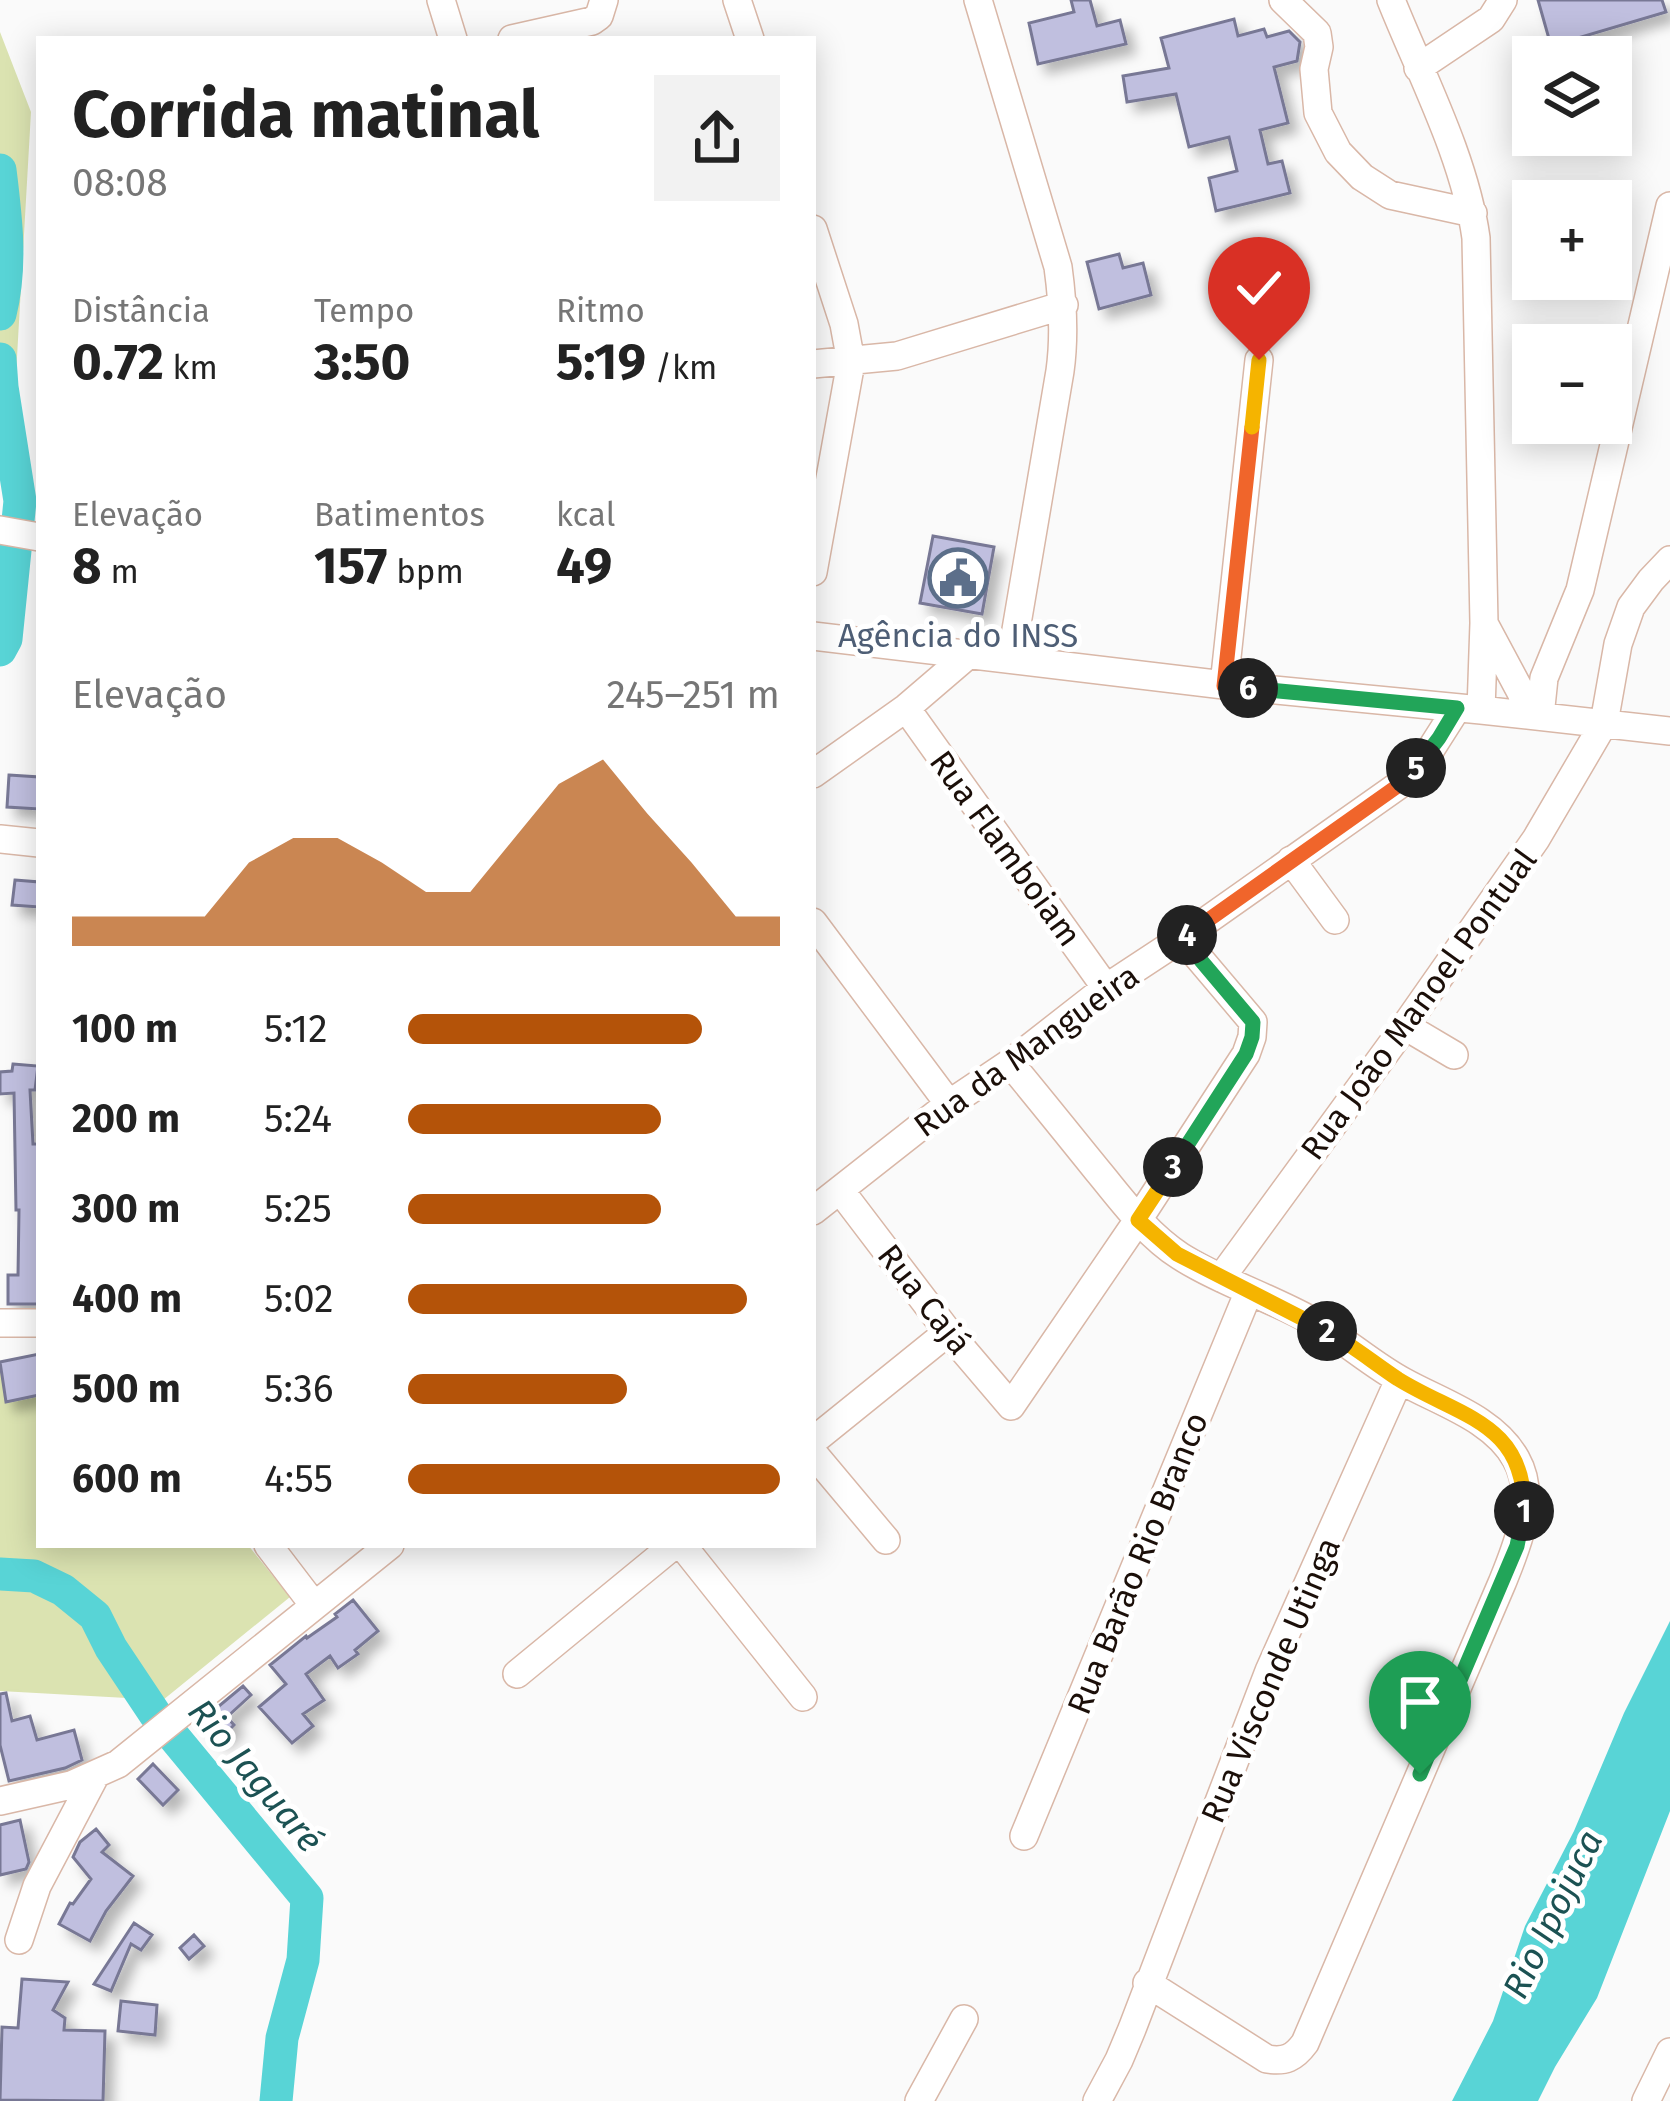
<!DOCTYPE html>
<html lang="pt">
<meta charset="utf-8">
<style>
:root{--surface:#fff;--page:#f2f2f2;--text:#222;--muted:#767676;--accent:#b45309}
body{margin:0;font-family:"Fira Sans",sans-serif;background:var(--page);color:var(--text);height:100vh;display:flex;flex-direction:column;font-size:45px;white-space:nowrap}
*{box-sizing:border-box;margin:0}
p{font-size:39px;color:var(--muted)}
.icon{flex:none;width:66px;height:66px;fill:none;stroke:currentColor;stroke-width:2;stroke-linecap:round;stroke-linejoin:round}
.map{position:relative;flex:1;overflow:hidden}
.panel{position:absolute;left:36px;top:36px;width:780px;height:1512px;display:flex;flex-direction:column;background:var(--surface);border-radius:0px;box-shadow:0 6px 30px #0003}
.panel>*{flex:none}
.tools{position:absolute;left:1512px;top:36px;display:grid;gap:24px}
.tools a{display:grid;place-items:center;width:120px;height:120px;border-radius:0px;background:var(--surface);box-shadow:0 6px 30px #0003;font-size:60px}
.pin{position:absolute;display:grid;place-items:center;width:102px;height:102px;color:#fff;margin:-123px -51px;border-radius:50% 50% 50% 0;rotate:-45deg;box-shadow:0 0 12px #0007}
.pin .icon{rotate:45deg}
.km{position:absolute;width:60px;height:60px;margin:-30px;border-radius:50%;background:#222;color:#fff;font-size:33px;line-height:60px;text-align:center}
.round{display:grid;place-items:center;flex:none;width:126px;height:126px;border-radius:0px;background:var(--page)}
.overview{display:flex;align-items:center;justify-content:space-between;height:204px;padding:0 36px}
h1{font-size:66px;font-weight:700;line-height:90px}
.figures{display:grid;grid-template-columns:repeat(3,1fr);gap:18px;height:204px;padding:12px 36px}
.figures div{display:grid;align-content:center}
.figures b{font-size:51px;font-weight:700}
.figures small{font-size:33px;font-weight:400}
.figures p{font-size:33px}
.chart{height:336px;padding:24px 36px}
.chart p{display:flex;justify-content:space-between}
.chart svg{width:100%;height:216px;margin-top:12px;fill:var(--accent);opacity:.7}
ul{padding:0 36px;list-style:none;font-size:39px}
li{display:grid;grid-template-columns:192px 144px 1fr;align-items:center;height:90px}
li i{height:30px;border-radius:15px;background:var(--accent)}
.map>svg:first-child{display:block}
.green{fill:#dbe3b1}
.water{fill:#58d4d6}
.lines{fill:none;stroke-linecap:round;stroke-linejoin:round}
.river{stroke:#58d4d6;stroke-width:33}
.building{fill:#c0bfdf;stroke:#787895;stroke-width:3;filter:url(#shadow)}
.minor-casing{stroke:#d9b7a7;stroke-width:30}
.minor{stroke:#fff;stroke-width:27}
.split-1-casing{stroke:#fff;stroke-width:24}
.split-2-casing{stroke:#fff;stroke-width:24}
.split-3-casing{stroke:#fff;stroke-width:24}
.split-4-casing{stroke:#fff;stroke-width:24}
.split-5-casing{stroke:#fff;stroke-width:24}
.split-6-casing{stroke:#fff;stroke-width:24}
.split-7-casing{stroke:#fff;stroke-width:24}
.split-8-casing{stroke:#fff;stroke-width:24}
.split-1{stroke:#22a559;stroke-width:15}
.split-2{stroke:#f5b400;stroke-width:15}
.split-3{stroke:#f5b400;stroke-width:15}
.split-4{stroke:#22a559;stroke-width:15}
.split-5{stroke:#f0652b;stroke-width:15}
.split-6{stroke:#22a559;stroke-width:15}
.split-7{stroke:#f0652b;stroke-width:15}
.split-8{stroke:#f5b400;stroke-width:15}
.labels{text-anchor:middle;stroke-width:10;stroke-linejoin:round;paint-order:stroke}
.service-label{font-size:33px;fill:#4e5e75;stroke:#fff}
.street-label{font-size:33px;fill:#1b0f09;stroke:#fff}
.water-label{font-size:36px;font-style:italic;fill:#1c5253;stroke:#fff}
</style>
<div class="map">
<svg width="1670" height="2101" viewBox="0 0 1670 2101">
<defs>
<filter id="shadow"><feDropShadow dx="9" dy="9" stdDeviation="6" flood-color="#0004"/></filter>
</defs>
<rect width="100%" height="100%" fill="#fafafa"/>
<!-- green -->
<path class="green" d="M0,32L31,112L15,392L0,398Z
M0,1362L39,1374V1545H248L290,1597L163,1700L0,1691Z"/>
<!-- water -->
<path class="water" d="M1670,1621V1811L1597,1998L1555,2067L1538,2101H1452L1493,2021L1525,1926L1574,1831L1624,1713Z"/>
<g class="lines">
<!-- river -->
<path class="river" d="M0,170C6,218 12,266 0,314
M0,359L2,387L20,501L6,639L0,650
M0,1574L34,1576L63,1590L95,1616L111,1648L155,1714L307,1898L303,1960L282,2038L276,2101"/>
</g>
<!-- building -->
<path class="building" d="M1071,0H1090L1097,26L1120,20L1126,44L1038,64L1029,23L1074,12Z
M1538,0H1662L1666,12L1551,46Z
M1234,19L1238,36L1264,29L1267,37L1289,31L1300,42L1297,61L1274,67L1288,123L1260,130L1268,164L1282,161L1290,193L1216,211L1209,178L1237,171L1229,137L1189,147L1176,94L1127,102L1123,76L1169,68L1161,38Z
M1119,254L1123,268L1143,263L1151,295L1099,309L1087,262Z
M933,536L994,547L982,614L920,603Z
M9,775L39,777V809L7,807Z
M15,880L39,882V907L12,905Z
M13,1064L38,1066L35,1090H30L33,1144H39V1304H8V1275H18L19,1210H16L14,1093L0,1094V1072L12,1071Z
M39,1354V1395L6,1402L0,1362Z
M353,1600L378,1631L355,1650L358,1654L338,1668L330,1656L306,1674L324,1700L303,1714L313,1726L292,1743L259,1707L286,1684L270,1665L306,1636L307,1638L337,1617L335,1614Z
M243,1686L251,1695L227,1717L234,1725L219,1740L201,1721Z
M6,1693L12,1721L30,1716L37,1740L74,1730L82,1760L65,1768L9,1781L0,1745V1694Z
M153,1764L178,1790L163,1805L138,1779Z
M20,1820L29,1862L26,1869L0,1875V1825Z
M96,1829L109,1845L102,1852L133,1876L106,1911L90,1941L59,1924L70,1903L73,1904L91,1879L73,1857L80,1842Z
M134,1923L152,1935L141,1950L131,1944L111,1991L94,1984Z
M194,1935L204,1946L189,1959L180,1948Z
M22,1979L68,1982L53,2010L65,2018L64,2030L105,2031L103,2101L0,2100L2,2027L18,2028Z
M121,2001L157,2005L155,2035L118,2031Z"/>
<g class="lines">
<!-- minor casing -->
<g class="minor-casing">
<path id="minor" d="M441,0L453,39
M737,0L750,39
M978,0L1058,267C1063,303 1065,335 1060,371L1011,659
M1283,0L1317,33L1319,47L1314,69L1318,113L1338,152L1362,177L1390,195L1473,213
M1391,0C1421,75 1465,158 1476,238L1484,623L1481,710
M512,39L592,21L599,16L604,0
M1418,68L1491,19L1503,0
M813,229L844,324L851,362L813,572
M813,364L897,356L1064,305
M0,530L39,537
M1486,627L1533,715
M813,636L1224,685L1481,710L1670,731
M1224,685L1259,360
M906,708L1106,988
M1540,716L1544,678L1580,590L1670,206
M813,774L906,708L969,654
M0,839L39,843
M1291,860L1335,920
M813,922L949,1104
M1405,1026L1454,1055
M1010,1063C1039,1098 1068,1134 1097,1170C1122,1200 1146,1234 1180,1256C1221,1282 1269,1297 1312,1321C1344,1339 1372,1365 1404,1382C1442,1403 1494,1419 1516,1459C1538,1498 1517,1546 1502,1583L1305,2043C1294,2058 1285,2062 1267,2059L1147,1983
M840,1190L948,1332L1011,1406L1138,1220L1246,1054L1252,1037L1253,1022L1182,938
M813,1211L949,1104L1010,1063L1106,988L1182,938L1399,785L1422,763L1457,708
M1221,1278L1405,1026L1536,839L1604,723L1618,644L1631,607L1651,580L1670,560
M0,1323H39
M813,1441L948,1332
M813,1453L886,1540
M268,1545L313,1604
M682,1545L803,1697
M517,1674L674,1545
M0,1801L71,1785L118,1764L390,1545
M1024,1836L1249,1291
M19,1940L37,1886L95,1776
M919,2101L964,2019
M1097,2101L1119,2060L1132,2029L1269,1671L1399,1380
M1646,2101L1670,2052"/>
</g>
<!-- minor -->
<use href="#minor" class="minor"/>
</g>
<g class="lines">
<!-- split-1 casing -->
<g class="split-1-casing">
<path id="split-1" d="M1420,1774L1517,1546L1524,1511"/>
</g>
<!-- split-2 casing -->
<g class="split-2-casing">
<path id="split-2" d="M1327,1331C1352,1345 1374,1363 1398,1379C1459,1417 1526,1422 1524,1511"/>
</g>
<!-- split-3 casing -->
<g class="split-3-casing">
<path id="split-3" d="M1173,1167L1138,1220L1177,1254L1327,1331"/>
</g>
<!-- split-4 casing -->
<g class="split-4-casing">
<path id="split-4" d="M1173,1167L1246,1054L1252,1037L1253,1022L1182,938L1187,935"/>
</g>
<!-- split-5 casing -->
<g class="split-5-casing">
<path id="split-5" d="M1187,935L1399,785L1416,768"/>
</g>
<!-- split-6 casing -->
<g class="split-6-casing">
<path id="split-6" d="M1248,688L1457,708L1439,738L1416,768"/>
</g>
<!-- split-7 casing -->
<g class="split-7-casing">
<path id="split-7" d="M1248,688L1224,686L1252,427"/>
</g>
<!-- split-8 casing -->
<g class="split-8-casing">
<path id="split-8" d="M1252,427L1259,360"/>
</g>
<!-- split-1 -->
<use href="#split-1" class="split-1"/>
<!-- split-2 -->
<use href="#split-2" class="split-2"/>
<!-- split-3 -->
<use href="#split-3" class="split-3"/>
<!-- split-4 -->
<use href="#split-4" class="split-4"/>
<!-- split-5 -->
<use href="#split-5" class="split-5"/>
<!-- split-6 -->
<use href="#split-6" class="split-6"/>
<!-- split-7 -->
<use href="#split-7" class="split-7"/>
<!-- split-8 -->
<use href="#split-8" class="split-8"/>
</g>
<!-- icons -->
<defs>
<g id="civic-ring" transform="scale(3)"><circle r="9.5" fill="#fff" stroke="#5c6f8a" stroke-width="1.5"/><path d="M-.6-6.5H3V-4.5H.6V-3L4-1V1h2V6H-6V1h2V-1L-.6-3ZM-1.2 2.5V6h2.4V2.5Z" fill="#5c6f8a"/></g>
</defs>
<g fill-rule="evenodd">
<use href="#civic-ring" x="958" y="578"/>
</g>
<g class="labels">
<!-- service labels -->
<g class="service-label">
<text x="958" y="647">Agência do INSS</text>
</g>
<!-- street labels -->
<g class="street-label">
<text transform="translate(1006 848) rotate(54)" y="12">Rua Flamboiam</text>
<text transform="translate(1418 1004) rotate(-54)" y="12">Rua João Manoel Pontual</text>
<text transform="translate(1026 1050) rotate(-36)" y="12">Rua da Mangueira</text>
<text transform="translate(925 1299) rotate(52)" y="12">Rua Cajá</text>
<text transform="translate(1137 1563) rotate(-68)" y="12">Rua Barão Rio Branco</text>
<text transform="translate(1270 1680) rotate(-67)" y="12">Rua Visconde Utinga</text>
</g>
<!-- water labels -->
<g class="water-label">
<text transform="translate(256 1775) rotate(50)" y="13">Rio Jaguaré</text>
<text transform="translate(1552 1914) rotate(-64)" y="13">Rio Ipojuca</text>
</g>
</g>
</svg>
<div class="tools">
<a><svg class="icon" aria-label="layers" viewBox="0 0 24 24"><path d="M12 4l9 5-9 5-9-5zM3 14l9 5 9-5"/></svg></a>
<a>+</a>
<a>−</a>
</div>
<div class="pin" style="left:1420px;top:1774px;background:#1e9e55"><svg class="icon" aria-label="arrive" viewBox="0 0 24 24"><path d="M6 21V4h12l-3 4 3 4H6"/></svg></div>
<div class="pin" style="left:1259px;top:360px;background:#d93025"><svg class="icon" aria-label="check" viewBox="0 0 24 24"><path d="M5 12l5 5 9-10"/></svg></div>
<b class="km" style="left:1524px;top:1511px">1</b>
<b class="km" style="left:1327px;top:1331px">2</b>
<b class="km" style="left:1173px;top:1167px">3</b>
<b class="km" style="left:1187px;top:935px">4</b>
<b class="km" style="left:1416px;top:768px">5</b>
<b class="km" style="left:1248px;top:688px">6</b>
<section class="panel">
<div class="overview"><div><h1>Corrida matinal</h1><p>08:08</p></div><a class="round"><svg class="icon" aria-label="share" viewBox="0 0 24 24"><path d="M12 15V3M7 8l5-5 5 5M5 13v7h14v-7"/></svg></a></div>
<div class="figures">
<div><p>Distância</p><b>0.72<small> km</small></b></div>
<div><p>Tempo</p><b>3:50</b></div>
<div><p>Ritmo</p><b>5:19<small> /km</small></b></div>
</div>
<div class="figures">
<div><p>Elevação</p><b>8<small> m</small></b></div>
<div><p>Batimentos</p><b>157<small> bpm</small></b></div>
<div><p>kcal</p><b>49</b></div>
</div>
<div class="chart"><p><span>Elevação</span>245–251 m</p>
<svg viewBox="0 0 160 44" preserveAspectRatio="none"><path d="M0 44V38L10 38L20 38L30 38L40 27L50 22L60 22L70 27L80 33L90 33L100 22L110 11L120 6L130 17L140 27L150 38L160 38V44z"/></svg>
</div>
<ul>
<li><b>100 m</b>5:12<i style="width:79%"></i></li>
<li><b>200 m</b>5:24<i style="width:68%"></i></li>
<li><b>300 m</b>5:25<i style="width:68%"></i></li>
<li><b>400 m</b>5:02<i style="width:91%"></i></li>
<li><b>500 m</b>5:36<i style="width:59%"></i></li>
<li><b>600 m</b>4:55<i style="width:100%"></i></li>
</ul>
</section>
</div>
